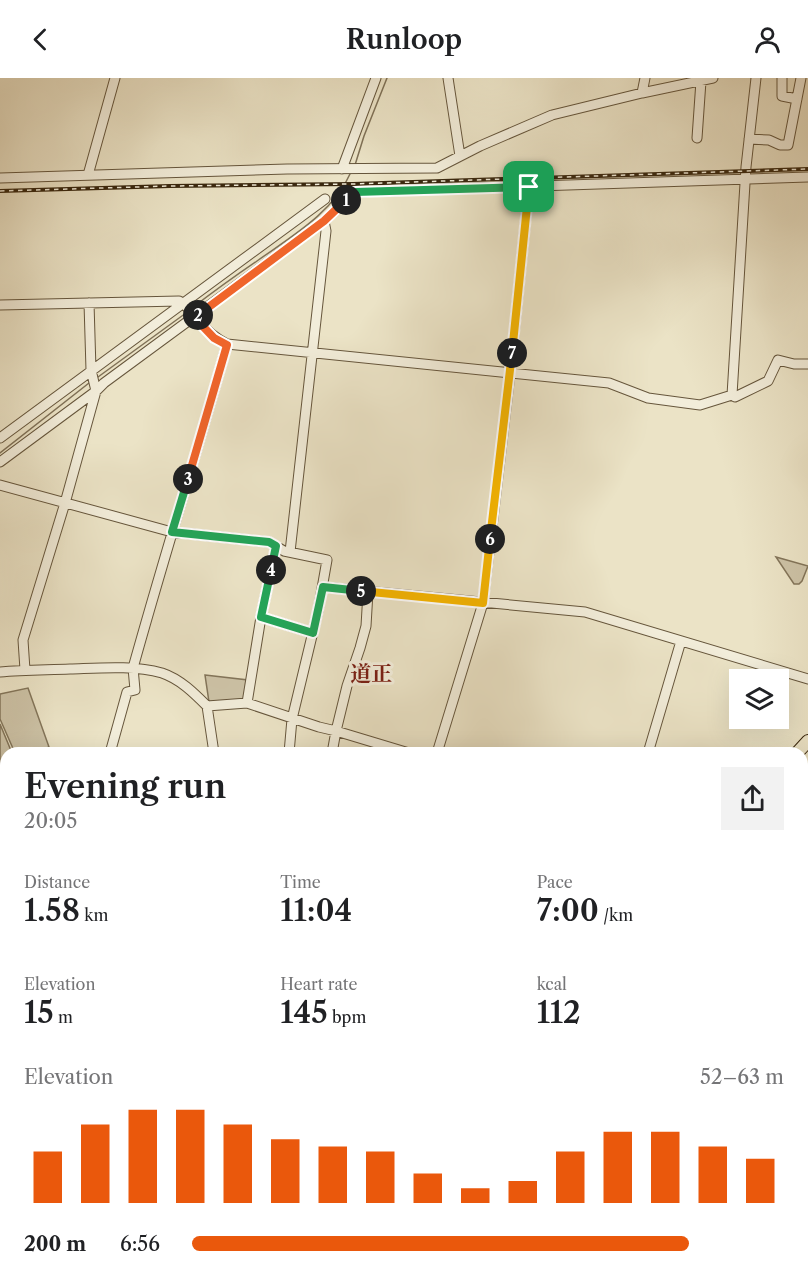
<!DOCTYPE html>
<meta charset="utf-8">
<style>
:root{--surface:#fff;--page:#f2f2f2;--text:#202124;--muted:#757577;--accent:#ea580c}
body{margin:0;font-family:"Libre Caslon Text","Noto Serif JP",serif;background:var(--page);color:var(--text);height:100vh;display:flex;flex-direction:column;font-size:22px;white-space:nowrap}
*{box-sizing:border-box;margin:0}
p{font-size:20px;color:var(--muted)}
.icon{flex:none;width:33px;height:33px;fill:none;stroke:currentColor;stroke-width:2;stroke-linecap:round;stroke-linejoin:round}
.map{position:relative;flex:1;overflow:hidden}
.panel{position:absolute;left:0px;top:669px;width:808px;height:532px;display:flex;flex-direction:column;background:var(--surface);border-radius:18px 18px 0 0;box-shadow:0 6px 24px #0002}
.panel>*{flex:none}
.tools{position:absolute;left:729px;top:591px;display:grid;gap:12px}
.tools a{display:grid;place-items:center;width:60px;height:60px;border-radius:0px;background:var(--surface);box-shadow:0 6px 24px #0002;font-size:30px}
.pin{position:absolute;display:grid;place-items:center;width:51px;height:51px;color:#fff;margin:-26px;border-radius:12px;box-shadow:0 3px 9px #0006}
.km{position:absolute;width:30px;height:30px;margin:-15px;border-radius:50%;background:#222;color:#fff;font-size:16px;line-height:30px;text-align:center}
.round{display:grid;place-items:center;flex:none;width:63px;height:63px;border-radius:0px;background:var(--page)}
.overview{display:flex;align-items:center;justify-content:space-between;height:102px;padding:0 24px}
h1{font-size:33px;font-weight:600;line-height:45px}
.figures{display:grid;grid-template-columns:repeat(3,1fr);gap:9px;height:102px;padding:6px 24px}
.figures div{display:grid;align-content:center}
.figures b{font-size:30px;font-weight:600}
.figures small{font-size:16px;font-weight:400}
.figures p{font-size:16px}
.chart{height:168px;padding:12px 24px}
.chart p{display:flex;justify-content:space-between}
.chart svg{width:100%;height:108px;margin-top:6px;stroke:var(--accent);stroke-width:6}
ul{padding:0 24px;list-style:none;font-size:20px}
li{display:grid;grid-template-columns:96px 72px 1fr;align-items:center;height:45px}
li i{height:15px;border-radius:8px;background:var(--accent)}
header{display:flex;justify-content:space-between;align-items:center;height:78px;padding:0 24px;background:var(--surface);font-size:27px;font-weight:600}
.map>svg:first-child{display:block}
.green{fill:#cdc3a7;stroke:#83755a;stroke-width:1.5}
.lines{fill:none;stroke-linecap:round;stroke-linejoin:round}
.stream{stroke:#7f7157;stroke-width:1.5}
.minor-casing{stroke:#66563c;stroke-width:11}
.major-casing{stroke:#39270e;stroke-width:14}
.highway-casing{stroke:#39270e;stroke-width:16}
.minor{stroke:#f2edda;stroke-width:9}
.major{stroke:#ebe3c6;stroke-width:12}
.highway{stroke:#ebe3c6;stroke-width:14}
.rail-casing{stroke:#39270e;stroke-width:4}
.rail{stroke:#f2edda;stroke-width:1.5;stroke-dasharray:4.5;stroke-linecap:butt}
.split-1-casing{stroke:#fff;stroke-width:12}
.split-2-casing{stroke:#fff;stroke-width:12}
.split-3-casing{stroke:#fff;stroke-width:12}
.split-4-casing{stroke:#fff;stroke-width:12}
.split-5-casing{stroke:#fff;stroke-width:12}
.split-6-casing{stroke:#fff;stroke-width:12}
.split-7-casing{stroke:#fff;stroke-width:12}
.split-8-casing{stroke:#fff;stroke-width:12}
.split-1{stroke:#22a559;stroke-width:8}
.split-2{stroke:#f0652b;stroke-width:8}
.split-3{stroke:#f0652b;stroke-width:8}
.split-4{stroke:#22a559;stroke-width:8}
.split-5{stroke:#22a559;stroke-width:8}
.split-6{stroke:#f5b400;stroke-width:8}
.split-7{stroke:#f5b400;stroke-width:8}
.split-8{stroke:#f5b400;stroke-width:8}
.labels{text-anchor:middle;stroke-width:6;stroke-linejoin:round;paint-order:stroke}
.neighbourhood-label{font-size:21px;font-weight:bold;fill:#7a1f14;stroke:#f2edda}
</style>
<header><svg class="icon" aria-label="back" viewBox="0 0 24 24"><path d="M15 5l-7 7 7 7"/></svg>Runloop<svg class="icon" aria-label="person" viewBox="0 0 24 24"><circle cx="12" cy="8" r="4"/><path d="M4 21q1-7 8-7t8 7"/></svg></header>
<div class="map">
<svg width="808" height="1201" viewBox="0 0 808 1201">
<rect width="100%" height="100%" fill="#ebe3c6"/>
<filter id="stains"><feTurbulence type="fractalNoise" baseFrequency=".00333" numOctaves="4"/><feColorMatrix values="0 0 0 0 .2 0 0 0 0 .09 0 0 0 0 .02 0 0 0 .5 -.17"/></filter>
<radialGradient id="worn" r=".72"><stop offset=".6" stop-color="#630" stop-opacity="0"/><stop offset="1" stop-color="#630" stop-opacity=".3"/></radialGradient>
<!-- green -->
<path class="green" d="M776,479L808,488L802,503L799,506H794Z
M205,597L248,602L245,623L209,624Z
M28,610L49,669L33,675H15L0,641V616Z
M0,646L12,675H6V698L0,705Z"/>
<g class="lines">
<!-- stream -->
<path class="stream" d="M355,87L364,58L387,0
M192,230C213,214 235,198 257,183C292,158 333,135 351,94
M98,299L186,235
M0,375L89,305"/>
<!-- minor casing -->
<g class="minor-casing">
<path id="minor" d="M448,0L460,78
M782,0V18L797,21
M642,15L645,0
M697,60L701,3
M749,61L769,62L780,67H788L801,0
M342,91L376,0
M88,97L115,0
M0,100L287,91L437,90L480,68L552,37L642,15L713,0
M0,227L179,223C187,226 190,234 196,241C205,251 214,260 227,266L609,305L648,320L700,327L732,317L746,89L756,0
M732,317L735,319L768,303L778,282L794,286H808
M0,360L325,121
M0,384L96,313L104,305L324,143
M0,407L172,454L269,464L284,473L327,482L318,533L292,641L289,675
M290,474L326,153L324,143L355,114L808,99
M323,509L585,534L808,601
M261,539L276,468
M25,592L23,562L65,425L96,313L91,292L89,225
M0,594C23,592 46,592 70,591C100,590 133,587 162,595C180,601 194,615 207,628L214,675
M247,625L261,539L313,555
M207,628L247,625L319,649L336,653L409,675
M110,675L127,614L135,612L133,590C163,482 197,375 227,266
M332,675L336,653L347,608L360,570L366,548L368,514
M437,675L483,525L510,296L529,109
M648,675L681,563
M802,756L808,747
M802,802L808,804
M802,994L808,997
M802,1014L808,1003
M802,1174L808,1165
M277,1196L278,1201
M307,1196L308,1201
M394,1196L395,1201
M672,1196L682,1201
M366,1201V1196
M443,1201L444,1196
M613,1201L615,1196
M691,1201L694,1196
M787,1201L790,1196"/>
</g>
<!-- major casing -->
<g class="major-casing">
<path id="major" d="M797,675L808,663
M0,1042L6,1023
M0,1071L6,1050
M465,1201L467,1196"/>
</g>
<!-- highway casing -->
<g class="highway-casing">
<path id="highway" d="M0,878L6,884
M0,949L6,956
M246,1196L253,1201"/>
</g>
<!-- minor -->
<use href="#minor" class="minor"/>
<!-- major -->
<use href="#major" class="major"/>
<!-- highway -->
<use href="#highway" class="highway"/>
<!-- rail casing -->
<g class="rail-casing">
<path id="rail" d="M0,113L170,108L353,106L808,91"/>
</g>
<!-- rail -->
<use href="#rail" class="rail"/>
</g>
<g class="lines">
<!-- split-1 casing -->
<g class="split-1-casing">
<path id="split-1" d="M346,122L355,114L529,109"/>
</g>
<!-- split-2 casing -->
<g class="split-2-casing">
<path id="split-2" d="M198,237L324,143L346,122"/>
</g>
<!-- split-3 casing -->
<g class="split-3-casing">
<path id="split-3" d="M188,401L227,267L214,260L194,239L198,237"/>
</g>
<!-- split-4 casing -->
<g class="split-4-casing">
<path id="split-4" d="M188,401L172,454L269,464L276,468L271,492"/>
</g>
<!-- split-5 casing -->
<g class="split-5-casing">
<path id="split-5" d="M271,492L261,539L313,555L323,509L361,513"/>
</g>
<!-- split-6 casing -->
<g class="split-6-casing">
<path id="split-6" d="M361,513L483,525L490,461"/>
</g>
<!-- split-7 casing -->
<g class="split-7-casing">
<path id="split-7" d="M490,461L512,275"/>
</g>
<!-- split-8 casing -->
<g class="split-8-casing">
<path id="split-8" d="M512,275L529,109"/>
</g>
<!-- split-1 -->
<use href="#split-1" class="split-1"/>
<!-- split-2 -->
<use href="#split-2" class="split-2"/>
<!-- split-3 -->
<use href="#split-3" class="split-3"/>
<!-- split-4 -->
<use href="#split-4" class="split-4"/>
<!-- split-5 -->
<use href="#split-5" class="split-5"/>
<!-- split-6 -->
<use href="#split-6" class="split-6"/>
<!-- split-7 -->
<use href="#split-7" class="split-7"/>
<!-- split-8 -->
<use href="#split-8" class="split-8"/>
</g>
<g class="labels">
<!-- neighbourhood labels -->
<g class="neighbourhood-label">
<text x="371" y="603">道正</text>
</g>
</g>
<rect width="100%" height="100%" filter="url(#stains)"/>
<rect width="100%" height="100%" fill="url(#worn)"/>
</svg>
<div class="tools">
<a><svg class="icon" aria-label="layers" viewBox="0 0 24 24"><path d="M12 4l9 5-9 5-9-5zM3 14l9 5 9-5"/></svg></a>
</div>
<div class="pin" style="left:529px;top:109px;background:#1e9e55"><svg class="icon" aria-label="arrive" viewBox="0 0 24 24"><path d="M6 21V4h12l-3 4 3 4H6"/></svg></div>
<b class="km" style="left:346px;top:122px">1</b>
<b class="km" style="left:198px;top:237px">2</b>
<b class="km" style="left:188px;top:401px">3</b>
<b class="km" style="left:271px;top:492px">4</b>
<b class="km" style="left:361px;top:513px">5</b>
<b class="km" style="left:490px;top:461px">6</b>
<b class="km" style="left:512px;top:275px">7</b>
<section class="panel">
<div class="overview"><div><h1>Evening run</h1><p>20:05</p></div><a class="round"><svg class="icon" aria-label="share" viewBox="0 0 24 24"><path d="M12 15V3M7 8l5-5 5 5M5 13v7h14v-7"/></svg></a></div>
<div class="figures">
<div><p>Distance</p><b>1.58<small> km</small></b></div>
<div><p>Time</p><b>11:04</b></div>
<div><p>Pace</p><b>7:00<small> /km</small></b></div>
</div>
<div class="figures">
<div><p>Elevation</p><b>15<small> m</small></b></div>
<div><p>Heart rate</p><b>145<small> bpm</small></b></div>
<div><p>kcal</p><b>112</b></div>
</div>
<div class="chart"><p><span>Elevation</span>52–63 m</p>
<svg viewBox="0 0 160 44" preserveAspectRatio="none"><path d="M5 44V23M15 44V12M25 44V6M35 44V6M45 44V12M55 44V18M65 44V21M75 44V23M85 44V32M95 44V38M105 44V35M115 44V23M125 44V15M135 44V15M145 44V21M155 44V26"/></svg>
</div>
<ul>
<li><b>200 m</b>6:56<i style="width:84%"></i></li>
</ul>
</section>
</div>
